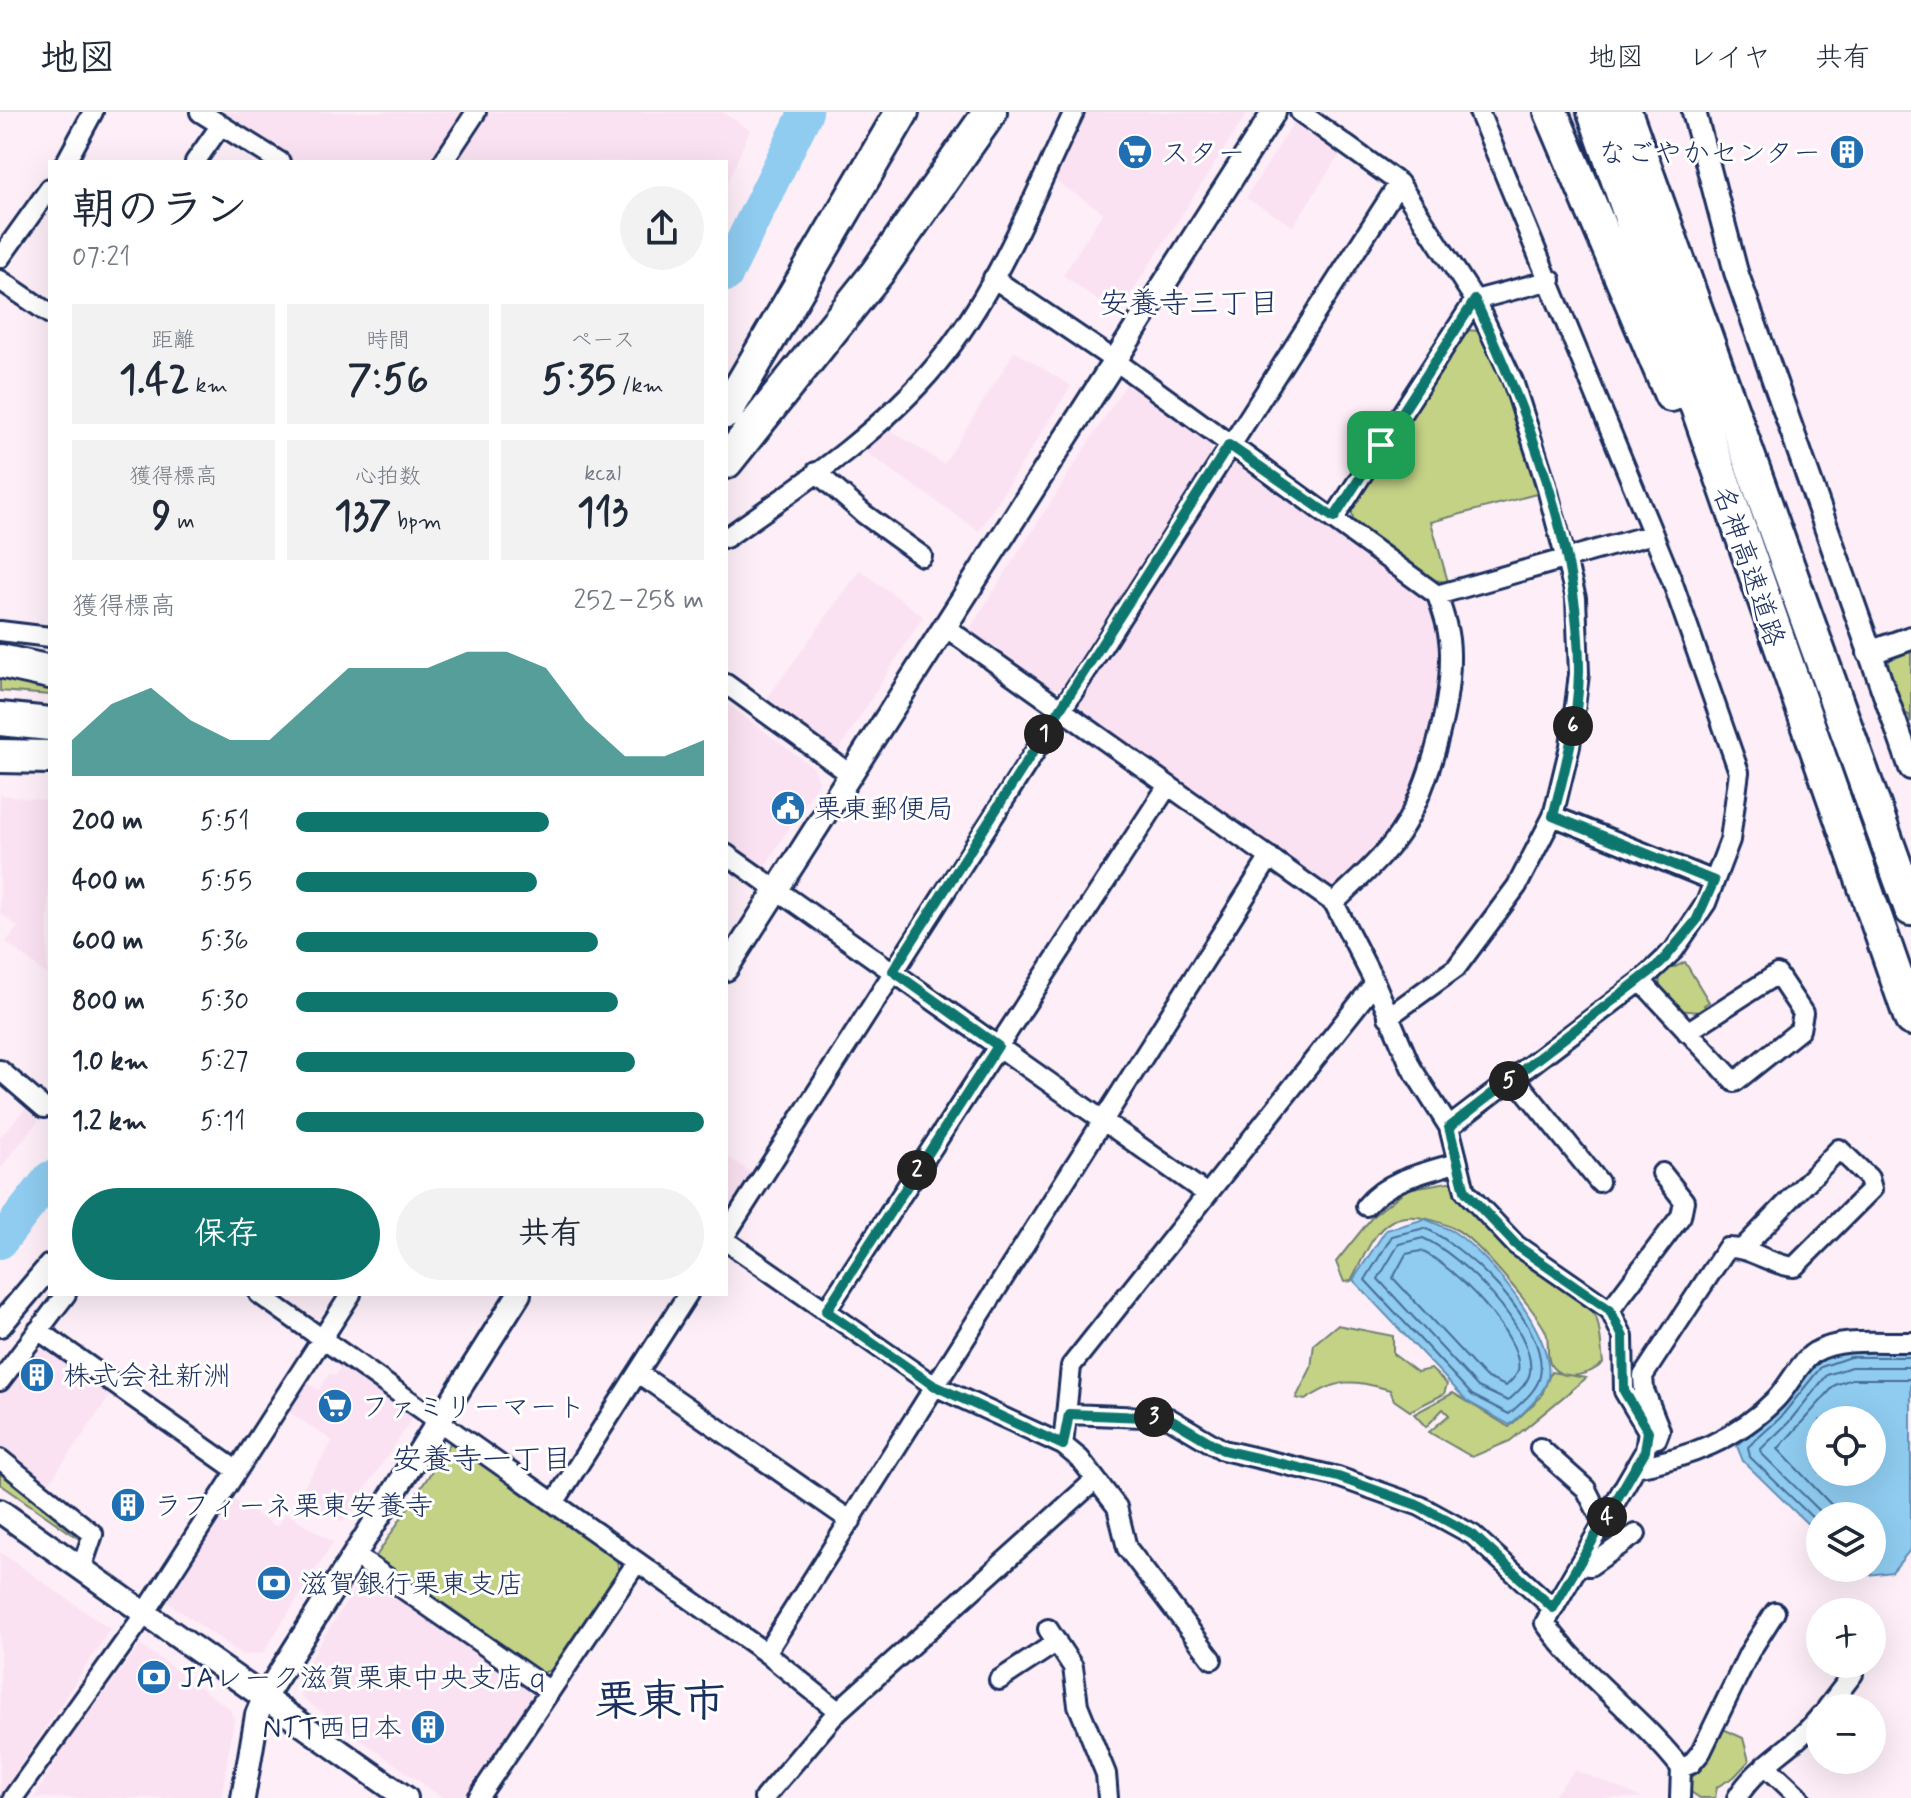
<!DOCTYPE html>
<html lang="ja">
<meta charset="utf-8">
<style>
:root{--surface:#fff;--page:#f2f2f3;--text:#1f2937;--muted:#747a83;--line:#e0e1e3;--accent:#0f766e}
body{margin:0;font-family:Mynerve,"Klee One",sans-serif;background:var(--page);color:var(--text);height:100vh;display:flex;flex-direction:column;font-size:30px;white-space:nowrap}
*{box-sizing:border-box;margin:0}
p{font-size:26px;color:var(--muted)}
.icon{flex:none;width:44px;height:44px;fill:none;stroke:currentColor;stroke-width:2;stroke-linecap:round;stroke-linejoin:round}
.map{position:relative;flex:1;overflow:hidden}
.side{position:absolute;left:48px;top:48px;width:680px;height:1136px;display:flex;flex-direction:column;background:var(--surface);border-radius:0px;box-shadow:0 8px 32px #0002}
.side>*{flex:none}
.controls{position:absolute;left:1806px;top:1294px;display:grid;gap:16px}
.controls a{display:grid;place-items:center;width:80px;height:80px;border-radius:50%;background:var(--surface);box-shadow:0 8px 32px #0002;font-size:40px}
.pin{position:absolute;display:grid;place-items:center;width:68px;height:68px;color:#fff;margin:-34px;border-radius:16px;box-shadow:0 4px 12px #0006}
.km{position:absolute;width:40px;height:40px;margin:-20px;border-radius:50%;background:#222;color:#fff;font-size:22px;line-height:40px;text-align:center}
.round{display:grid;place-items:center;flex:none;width:84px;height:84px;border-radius:42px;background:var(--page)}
.headline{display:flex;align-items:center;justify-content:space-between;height:136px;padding:0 24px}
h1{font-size:44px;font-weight:700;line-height:60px}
.stats{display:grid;grid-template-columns:repeat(3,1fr);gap:12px;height:136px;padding:8px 24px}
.stats div{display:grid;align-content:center;border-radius:0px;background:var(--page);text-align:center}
.stats b{font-size:40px;font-weight:700}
.stats small{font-size:22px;font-weight:400}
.stats p{font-size:22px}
.chart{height:224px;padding:16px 24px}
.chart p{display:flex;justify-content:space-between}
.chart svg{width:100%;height:144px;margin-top:8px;fill:var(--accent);opacity:.7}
.button{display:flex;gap:16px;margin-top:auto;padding:16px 24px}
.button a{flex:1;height:92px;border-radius:48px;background:var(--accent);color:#fff;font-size:32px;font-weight:700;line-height:92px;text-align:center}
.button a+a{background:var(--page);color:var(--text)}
ul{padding:0 24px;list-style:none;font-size:26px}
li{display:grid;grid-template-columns:128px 96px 1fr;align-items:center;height:60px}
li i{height:20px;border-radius:10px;background:var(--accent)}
header{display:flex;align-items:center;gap:48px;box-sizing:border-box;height:112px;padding:0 40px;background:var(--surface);border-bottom:2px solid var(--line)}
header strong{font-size:38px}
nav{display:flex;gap:44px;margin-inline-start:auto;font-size:28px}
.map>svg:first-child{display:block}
.built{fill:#fbe2f2}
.green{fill:#c4d286;stroke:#708072;stroke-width:2}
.water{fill:#8fccf0;stroke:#618db6;stroke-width:2;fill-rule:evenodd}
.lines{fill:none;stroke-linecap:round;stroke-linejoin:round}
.shore{stroke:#496e98;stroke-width:2}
.river{stroke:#8fccf0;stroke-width:34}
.minor-casing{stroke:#1b2f5e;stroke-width:24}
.tertiary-casing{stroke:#1b2f5e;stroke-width:28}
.motorway-casing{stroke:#1b2f5e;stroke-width:38}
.minor{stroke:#fff;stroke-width:18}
.tertiary{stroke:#fff;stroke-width:22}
.motorway{stroke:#fff;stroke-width:32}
.route-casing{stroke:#fff;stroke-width:16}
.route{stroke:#0f766e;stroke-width:10}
.labels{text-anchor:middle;stroke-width:6;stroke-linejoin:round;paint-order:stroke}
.poi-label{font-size:28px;fill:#1b2f5e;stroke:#fff;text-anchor:start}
.street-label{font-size:28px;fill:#1b2f5e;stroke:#fff}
.neighbourhood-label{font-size:30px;fill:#1b2f5e;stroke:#fff}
.town-label{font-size:44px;font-weight:bold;fill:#1b2f5e;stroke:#fff}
</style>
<header>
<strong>地図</strong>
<nav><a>地図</a><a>レイヤ</a><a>共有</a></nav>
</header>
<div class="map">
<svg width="1911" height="1686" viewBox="0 0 1911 1686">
<rect width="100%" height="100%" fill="#fdeef7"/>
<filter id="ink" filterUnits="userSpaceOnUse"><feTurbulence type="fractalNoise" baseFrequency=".0125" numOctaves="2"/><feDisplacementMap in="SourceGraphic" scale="16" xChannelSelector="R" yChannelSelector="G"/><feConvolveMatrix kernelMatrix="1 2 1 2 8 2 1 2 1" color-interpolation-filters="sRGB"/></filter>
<g filter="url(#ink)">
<!-- built -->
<path class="built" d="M218,0H463L430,50H296Z
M482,0H722L750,18L726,75V50H450Z
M1083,0H1248L1117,203L1063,163L1103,100L1052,67Z
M1296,7L1341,40L1293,114L1246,86Z
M1015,239L1071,274L979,419L863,338L887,316L944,352Z
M1126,272L1210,330L1212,344L1064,575L1052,577L969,518Z
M1240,350L1428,487L1440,515L1444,556L1437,610L1408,689L1381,732L1340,774L1327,775L1079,602L1077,587L1227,353Z
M860,458L923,504L838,640L766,588Z
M726,591L814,656L819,670L763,757L726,731Z
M0,683L50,689L47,863L6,830L18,815L0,801Z
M28,994L41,1005L0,1057V1025Z
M726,1044L753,1062L726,1103Z
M47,1234L112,1281L47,1374L0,1336V1279L33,1236Z
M342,1252L414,1304L343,1410L299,1382L333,1329L286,1298L304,1269L319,1278L330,1261L335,1264Z
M230,1385L277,1415L286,1401L333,1430L263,1541L243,1543L164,1488Z
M0,1440L110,1517L0,1685Z
M365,1460L529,1576L533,1590L467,1686H443L302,1586L298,1566Z
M140,1533L230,1597L234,1607L221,1686H34L64,1635Z
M1575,1658L1624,1678L1641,1686H1552Z"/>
<!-- green -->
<path class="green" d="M1465,218L1480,219L1524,326L1540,381L1431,410L1448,470L1433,468L1354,411L1351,396Z
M1911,534V610L1909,603L1901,600L1885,554L1898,539Z
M0,563L50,571V583L0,579Z
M1685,850L1709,890L1704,893L1707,897L1700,900L1677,898L1659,874L1660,866L1674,852L1675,855Z
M1454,1069C1475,1124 1530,1146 1571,1183C1578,1188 1590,1195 1595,1203C1601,1214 1601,1238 1603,1251C1591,1262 1566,1270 1553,1256C1545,1248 1550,1230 1546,1220C1536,1199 1477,1129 1457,1118C1440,1109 1412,1099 1392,1109C1372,1119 1362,1150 1351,1169L1344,1170L1336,1150L1373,1104L1407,1077Z
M1337,1213L1393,1224V1242L1417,1260L1431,1257L1447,1272L1444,1282L1410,1299L1394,1288L1390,1278C1349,1267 1341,1266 1305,1288L1296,1286L1311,1256L1314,1232Z
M1551,1260L1586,1266L1510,1329L1472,1345L1429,1320L1449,1303L1443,1297L1426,1315L1414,1302L1453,1281L1509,1315L1541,1285Z
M451,1330L616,1444L619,1459L553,1558L540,1561L375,1446Z
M0,1361L86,1425L82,1429L0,1372Z
M1721,1616L1743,1626L1749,1649L1734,1665L1717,1675L1715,1686H1700L1688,1678L1689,1671Z"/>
<!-- water -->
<path class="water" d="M1425,1107C1434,1111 1445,1115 1454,1120C1488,1142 1555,1223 1548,1265C1544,1285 1523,1300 1510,1313L1467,1289L1353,1168L1386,1118Z
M1850,1237H1911V1437L1892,1460L1868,1463L1859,1456H1872V1404H1820V1424L1743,1349L1737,1334L1774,1300L1816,1249ZM1820,1308H1872V1360H1820Z"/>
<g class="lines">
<!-- shore -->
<path class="shore" d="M1425,1116C1466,1135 1550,1213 1540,1264C1537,1279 1520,1292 1509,1302L1472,1283L1365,1168L1392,1124Z
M1423,1126C1460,1142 1536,1217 1530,1260C1528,1272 1516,1281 1508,1289L1478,1275L1378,1167L1399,1132Z
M1421,1139C1450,1151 1525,1225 1518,1259C1516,1265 1510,1270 1506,1274L1485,1265L1393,1166L1406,1142Z
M1825,1404L1762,1342L1761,1337L1788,1311L1827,1263L1851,1255H1911
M1842,1404L1778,1337L1835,1273L1852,1267H1911
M1820,1413L1750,1345L1748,1335L1780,1306L1821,1255L1850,1245H1911"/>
<!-- river -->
<path class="river" d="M726,163L806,0
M0,1130L50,1066"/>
<!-- minor casing -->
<g class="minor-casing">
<path id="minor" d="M200,0L280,50
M1300,0L1399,71L1475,188L1513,269L1545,369L1576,486L1579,562L1570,634L1553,704L1517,774L1456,856L1388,905
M66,50L93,0
M195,50L221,13
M443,50L476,0
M0,146L50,76
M993,166L1117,250L1437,483C1444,503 1450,521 1450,542C1451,596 1427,686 1394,729C1377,752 1354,771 1334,791
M0,168L50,202
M816,360L864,402L922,444
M1334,406L1475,188L1551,168
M726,426C800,374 879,322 937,252C997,179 1033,85 1074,0
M1437,483L1653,422
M945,515L1334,791L1375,871L1411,955L1449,1015L1641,869L1674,838L1706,791L1730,728L1739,660L1671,466L1479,0
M0,519L50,525
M726,572L850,662
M1553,704L1714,769
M726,742L1207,1082
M1641,869L1735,970L1800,918L1803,901L1777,862L1687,920
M0,958L44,996
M1514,965L1599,1070
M1449,1015L1465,1079L1516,1133L1610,1198L1623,1225L1624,1279L1648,1319L1645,1339L1545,1511C1584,1566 1640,1603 1681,1656L1680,1686
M1366,1094C1389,1067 1423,1061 1456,1051
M726,1122L1399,71
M726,1129L933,1273L1063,1333L1080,1347L1117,1395L1127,1436L1212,1547
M259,1182L766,1541L838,1599
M1610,1198L1681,1104L1684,1089L1662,1061
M826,1199L1167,675
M38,1218L236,1358
M638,1261L851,1409
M0,1269L66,1182
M1069,1302L1169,1306L1223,1338L1338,1365L1420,1394L1473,1423L1553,1496
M1650,1328L1657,1326L1660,1318L1644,1278L1643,1264L1727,1136C1752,1135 1769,1153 1794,1155L1872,1077L1869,1066L1839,1037L1744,1135
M1063,1333L1071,1254L1375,871
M1540,1336L1586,1377L1603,1411
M0,1347L93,1422L81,1457
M1635,1355C1689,1346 1737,1327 1776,1287C1789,1274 1799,1250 1815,1240C1841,1225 1881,1231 1911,1230
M554,1391L688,1182
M353,1442L550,1579
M1580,1453L1590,1454L1636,1422
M1048,1517L1073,1555L1078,1593L1106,1662L1108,1686
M766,1541L1270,745
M999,1568L1057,1530
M1827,1596L1853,1562
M1765,1653L1800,1686
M1681,1656L1691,1652L1701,1640L1749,1541L1775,1500
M13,1686L144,1503L351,1182
M478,1686L637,1450
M764,1686L838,1599L1094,1369
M1737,1686C1757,1652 1795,1636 1820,1604"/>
</g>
<!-- tertiary casing -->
<g class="tertiary-casing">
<path id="tertiary" d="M1694,0L1736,160L1911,656
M1869,541L1911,526
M726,857L1274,0
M0,1213L50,1154
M0,1399L406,1686
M243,1686L257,1603L264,1586L519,1182"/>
</g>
<!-- motorway casing -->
<g class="motorway-casing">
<path id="motorway" d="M1551,0L1671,283
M1594,0L1911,907
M1625,0L1911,797
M726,300L902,0
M726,350L877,161L990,0
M0,549L50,560
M0,607L50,612
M0,644L50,645"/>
</g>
<!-- minor -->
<use href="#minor" class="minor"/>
<!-- tertiary -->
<use href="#tertiary" class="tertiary"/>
<!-- motorway -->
<use href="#motorway" class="motorway"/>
</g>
</g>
<g class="lines" filter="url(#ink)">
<!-- route casing -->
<g class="route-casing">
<path id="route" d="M1475,188C1527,300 1580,435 1579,560C1578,609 1565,658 1553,704L1714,769L1696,809L1660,852L1449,1015L1465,1079L1516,1133L1610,1198L1623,1225L1624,1279L1648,1319L1645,1339L1553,1496L1473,1423L1420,1394L1338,1365L1223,1338L1169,1306L1069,1302L1063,1333L933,1273L826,1199L998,934L893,859L1229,333L1334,406Z"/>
</g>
<!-- route -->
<use href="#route" class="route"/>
</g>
<!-- icons -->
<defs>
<g id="supermarket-disc" transform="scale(1.8)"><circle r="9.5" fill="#1f6fb2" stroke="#fff"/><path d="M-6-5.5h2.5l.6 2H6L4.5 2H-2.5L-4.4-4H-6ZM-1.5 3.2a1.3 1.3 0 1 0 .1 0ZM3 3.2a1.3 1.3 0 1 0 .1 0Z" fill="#fff"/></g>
<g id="building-disc" transform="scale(1.8)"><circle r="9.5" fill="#1f6fb2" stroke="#fff"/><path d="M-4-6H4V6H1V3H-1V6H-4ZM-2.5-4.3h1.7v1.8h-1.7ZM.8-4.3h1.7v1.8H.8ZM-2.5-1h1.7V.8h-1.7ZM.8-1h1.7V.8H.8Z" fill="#fff"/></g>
<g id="civic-disc" transform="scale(1.8)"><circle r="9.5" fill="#1f6fb2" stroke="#fff"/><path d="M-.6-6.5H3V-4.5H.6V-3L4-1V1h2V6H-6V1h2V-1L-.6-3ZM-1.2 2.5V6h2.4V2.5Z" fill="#fff"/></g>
<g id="bank-disc" transform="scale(1.8)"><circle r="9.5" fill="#1f6fb2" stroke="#fff"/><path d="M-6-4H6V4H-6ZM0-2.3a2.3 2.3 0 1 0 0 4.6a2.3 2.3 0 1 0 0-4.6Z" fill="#fff"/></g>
</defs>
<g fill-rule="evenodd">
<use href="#supermarket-disc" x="1135" y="40"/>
<use href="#building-disc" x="1847" y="40"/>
<use href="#civic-disc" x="788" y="696"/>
<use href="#building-disc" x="37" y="1263"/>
<use href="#supermarket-disc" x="335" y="1294"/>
<use href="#building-disc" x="128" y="1393"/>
<use href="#bank-disc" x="274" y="1471"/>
<use href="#bank-disc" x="154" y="1565"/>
<use href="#building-disc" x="428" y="1615"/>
</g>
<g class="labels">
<!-- poi labels -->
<g class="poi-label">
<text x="1161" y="50">スター</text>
<text x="1821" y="50" text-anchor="end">なごやかセンター</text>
<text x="814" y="706">栗東郵便局</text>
<text x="63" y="1273">株式会社新洲</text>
<text x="361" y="1304">ファミリーマート</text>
<text x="154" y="1403">ラフィーネ栗東安養寺</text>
<text x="300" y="1481">滋賀銀行栗東支店</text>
<text x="180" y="1575">JAレーク滋賀栗東中央支店ｑ</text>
<text x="402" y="1625" text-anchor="end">NTT西日本</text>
</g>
<!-- street labels -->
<g class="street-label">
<text transform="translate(1750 454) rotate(71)" y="10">名神高速道路</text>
</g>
<!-- neighbourhood labels -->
<g class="neighbourhood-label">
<text x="1189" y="201">安養寺三丁目</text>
<text x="482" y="1357">安養寺一丁目</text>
</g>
<!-- town labels -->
<g class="town-label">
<text x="660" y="1603">栗東市</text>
</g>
</g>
</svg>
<div class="controls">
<a><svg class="icon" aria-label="locate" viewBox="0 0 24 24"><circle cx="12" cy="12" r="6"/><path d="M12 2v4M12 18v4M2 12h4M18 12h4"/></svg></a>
<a><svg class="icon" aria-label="layers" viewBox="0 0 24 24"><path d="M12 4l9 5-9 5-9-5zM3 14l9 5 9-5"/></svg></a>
<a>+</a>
<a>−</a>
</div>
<div class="pin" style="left:1381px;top:333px;background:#1e9e55"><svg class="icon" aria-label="arrive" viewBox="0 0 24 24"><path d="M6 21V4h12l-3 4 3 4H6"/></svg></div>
<b class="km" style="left:1044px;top:622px">1</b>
<b class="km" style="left:917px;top:1058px">2</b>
<b class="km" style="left:1154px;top:1305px">3</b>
<b class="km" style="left:1607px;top:1405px">4</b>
<b class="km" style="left:1509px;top:969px">5</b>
<b class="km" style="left:1573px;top:614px">6</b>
<section class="side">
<div class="headline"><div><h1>朝のラン</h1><p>07:21</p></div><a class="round"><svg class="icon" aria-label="share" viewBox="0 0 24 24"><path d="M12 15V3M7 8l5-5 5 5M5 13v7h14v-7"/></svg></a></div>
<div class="stats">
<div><p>距離</p><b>1.42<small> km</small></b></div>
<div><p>時間</p><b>7:56</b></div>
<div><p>ペース</p><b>5:35<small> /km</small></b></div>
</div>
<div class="stats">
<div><p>獲得標高</p><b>9<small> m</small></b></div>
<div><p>心拍数</p><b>137<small> bpm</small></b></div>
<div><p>kcal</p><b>113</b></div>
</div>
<div class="chart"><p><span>獲得標高</span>252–258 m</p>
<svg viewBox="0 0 160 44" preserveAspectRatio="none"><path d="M0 44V33L10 22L20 17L30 27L40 33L50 33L60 22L70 11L80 11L90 11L100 6L110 6L120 11L130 27L140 38L150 38L160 33V44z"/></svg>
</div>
<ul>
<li><b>200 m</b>5:51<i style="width:62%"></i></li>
<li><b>400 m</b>5:55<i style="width:59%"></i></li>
<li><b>600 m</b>5:36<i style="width:74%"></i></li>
<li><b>800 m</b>5:30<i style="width:79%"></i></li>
<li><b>1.0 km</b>5:27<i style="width:83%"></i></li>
<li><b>1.2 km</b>5:11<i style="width:100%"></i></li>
</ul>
<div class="button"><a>保存</a><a>共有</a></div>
</section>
</div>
